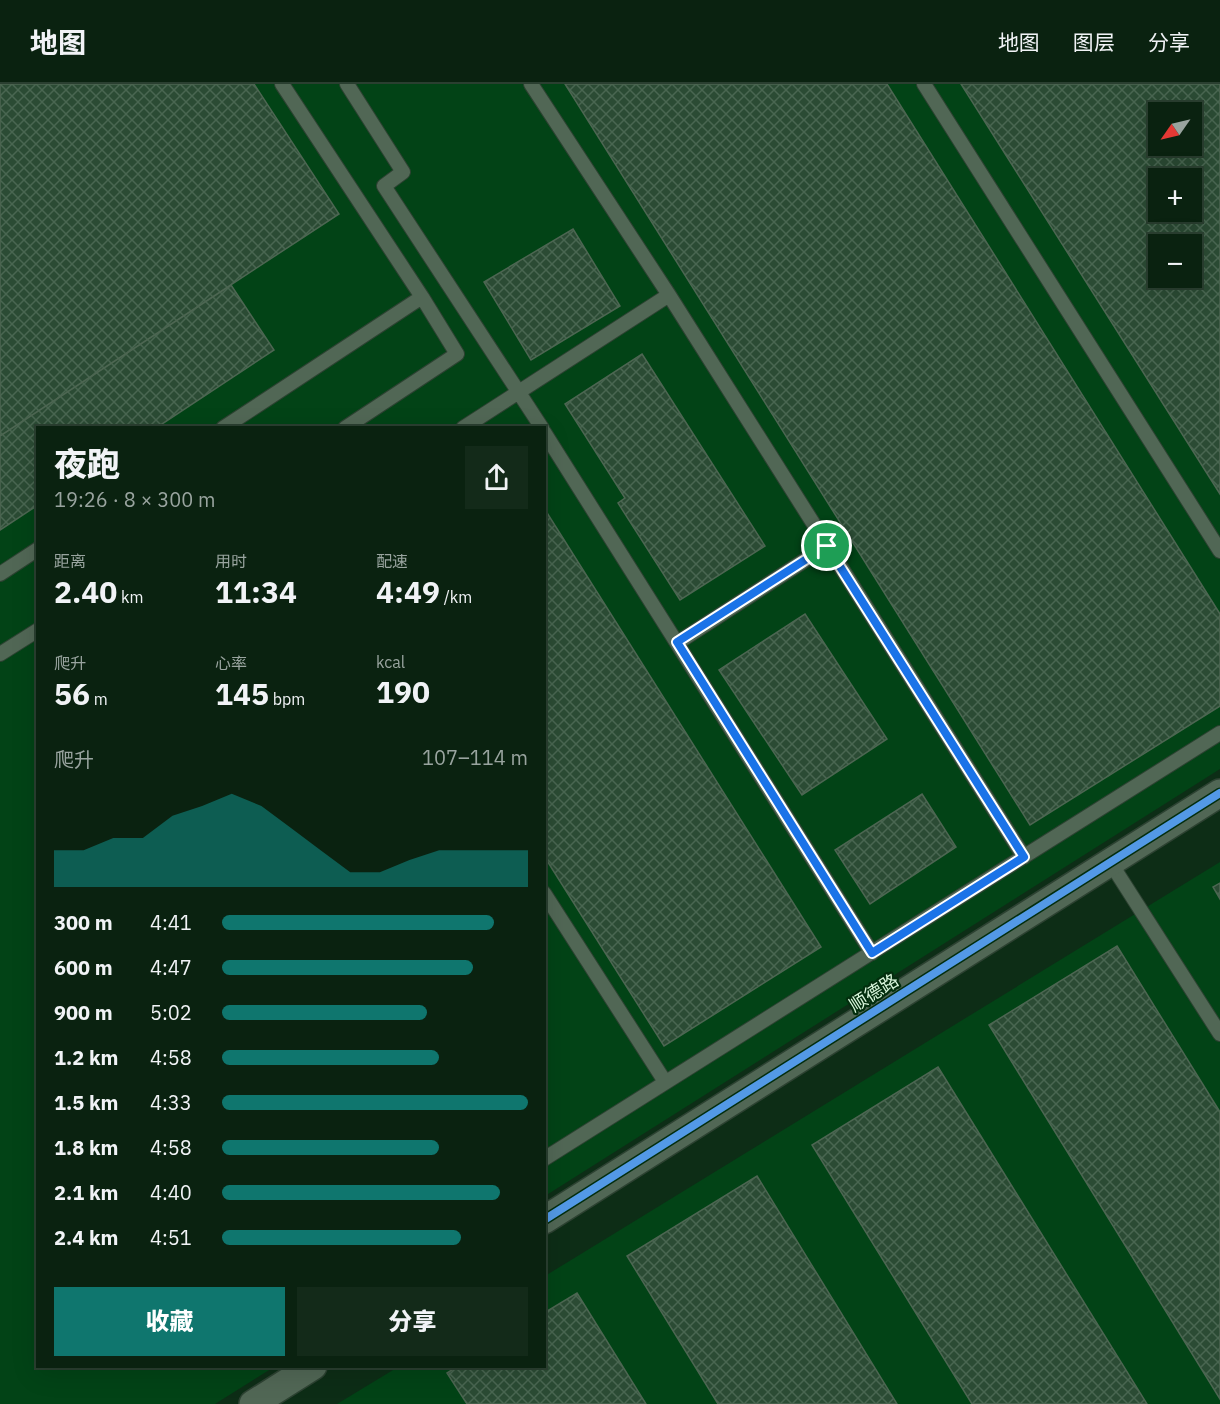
<!DOCTYPE html>
<html lang="zh">
<meta charset="utf-8">
<style>
:root{--surface:#0a2210;--page:#132a19;--text:#f1f3f6;--muted:#99a49f;--line:#2a3f30;--accent:#0f766e}
body{margin:0;font-family:"IBM Plex Sans","Noto Sans SC",sans-serif;background:var(--page);color:var(--text);height:100vh;display:flex;flex-direction:column;font-size:22px;white-space:nowrap}
*{box-sizing:border-box;margin:0}
p{font-size:20px;color:var(--muted)}
.icon{flex:none;width:33px;height:33px;fill:none;stroke:currentColor;stroke-width:2;stroke-linecap:round;stroke-linejoin:round}
.map{position:relative;flex:1;overflow:hidden}
.details{position:absolute;left:36px;top:342px;width:510px;height:942px;display:flex;flex-direction:column;background:var(--surface);border-radius:0px;box-shadow:0 6px 24px #0002,0 0 0 2px var(--line)}
.details>*{flex:none}
.needle{width:39px;rotate:236deg}
.buttons{position:absolute;left:1148px;top:18px;display:grid;gap:12px}
.buttons a{display:grid;place-items:center;width:54px;height:54px;border-radius:0px;background:var(--surface);box-shadow:0 6px 24px #0002,0 0 0 2px var(--line);font-size:30px}
.pin{position:absolute;display:grid;place-items:center;width:51px;height:51px;color:#fff;margin:-26px;border:3px solid #fff;border-radius:50%;box-shadow:0 2px 6px #0007}
.round{display:grid;place-items:center;flex:none;width:63px;height:63px;border-radius:0px;background:var(--page)}
.summary{display:flex;align-items:center;justify-content:space-between;height:102px;padding:0 18px}
h1{font-size:33px;font-weight:800;line-height:45px}
.metrics{display:grid;grid-template-columns:repeat(3,1fr);gap:9px;height:102px;padding:6px 18px}
.metrics div{display:grid;align-content:center}
.metrics b{font-size:30px;font-weight:800}
.metrics small{font-size:16px;font-weight:400}
.metrics p{font-size:16px}
.chart{height:168px;padding:12px 18px}
.chart p{display:flex;justify-content:space-between}
.chart svg{width:100%;height:108px;margin-top:6px;fill:var(--accent);opacity:.7}
.button{display:flex;gap:12px;margin-top:auto;padding:12px 18px}
.button a{flex:1;height:69px;border-radius:0px;background:var(--accent);color:#fff;font-size:24px;font-weight:800;line-height:69px;text-align:center}
.button a+a{background:var(--page);color:var(--text)}
ul{padding:0 18px;list-style:none;font-size:20px}
li{display:grid;grid-template-columns:96px 72px 1fr;align-items:center;height:45px}
li i{height:15px;border-radius:8px;background:var(--accent)}
header{display:flex;align-items:center;gap:36px;box-sizing:border-box;height:84px;padding:0 30px;background:var(--surface);border-bottom:2px solid var(--line)}
header strong{font-size:28px}
nav{display:flex;gap:33px;margin-inline-start:auto;font-size:21px}
.map>svg:first-child{display:block}
.built{fill:#024316;fill-rule:evenodd}
.building{fill:url(#building-cross-hatch);stroke:#4d6652;stroke-width:1.5;fill-rule:evenodd}
.lines{fill:none;stroke-linecap:round;stroke-linejoin:round}
.lane-casing{stroke:#2d4232;stroke-width:16}
.street-casing{stroke:#2d4232;stroke-width:30}
.lane{stroke:#516755;stroke-width:14}
.street{stroke:#516755;stroke-width:27}
.cycleway-casing{stroke:#032e0e;stroke-width:11}
.cycleway{stroke:#5399e6;stroke-width:8}
.route-casing{stroke:#fff;stroke-width:12}
.route{stroke:#1a73e8;stroke-width:8}
.labels{text-anchor:middle;stroke-width:4.5;stroke-linejoin:round;paint-order:stroke}
.street-label{font-size:18px;fill:#dbf8de;stroke:#032e0e}
</style>
<header>
<strong>地图</strong>
<nav><a>地图</a><a>图层</a><a>分享</a></nav>
</header>
<div class="map">
<svg width="1220" height="1320" viewBox="0 0 1220 1320">
<defs>
<pattern id="building-cross-hatch" width="8" height="8" patternUnits="userSpaceOnUse" patternTransform="scale(1.5)"><rect width="8" height="8" fill="#2b4b34"/><path d="M0 0l8 8M0 8l8-8" fill="none" stroke="#496651"/></pattern>
</defs>
<rect width="100%" height="100%" fill="#0d2d16"/>
<!-- built -->
<path class="built" d="M0,0H1220V685L545,1112L544,344H38V1282L274,1283L215,1320H0ZM1158,28H1191V62H1158ZM1158,94H1191V128H1158ZM1158,160H1191V194H1158Z
M1220,778V1320H337L398,1283L544,1282L545,1192Z"/>
<!-- building -->
<path class="building" d="M0,0H254L339,130L0,352Z
M565,0H887L1220,530V622L1030,741Z
M961,0H1220V410ZM1158,28H1191V62H1158ZM1158,94H1191V128H1158ZM1158,160H1191V194H1158Z
M573,145L620,222L531,276L484,198Z
M231,201L274,266L156,344H38V421L0,446V352Z
M642,270L765,462L680,516L618,419L625,414L565,320Z
M544,424L821,863L664,962L544,772Z
M805,530L887,655L802,711L719,586Z
M922,710L956,763L870,820L835,766Z
M1220,799V815L1213,803Z
M1117,862L1220,1028V1315L989,941Z
M938,983L1147,1320H972L812,1061Z
M757,1092L897,1320H718L627,1172Z
M577,1209L646,1320H467L447,1289L458,1282H544V1229Z"/>
<g class="lines">
<!-- lane casing -->
<g class="lane-casing">
<path id="lane" d="M282,0L422,213
M347,0L403,88L384,102L542,344
M531,0L669,211L1024,773
M924,0L1220,467
M223,344L422,213L457,270L345,344
M463,344L669,211
M544,348L872,869
M0,490L38,465
M677,559L827,462
M0,570L38,546
M1110,778L1220,950
M544,809L662,993
M544,1075L1220,649"/>
</g>
<!-- street casing -->
<g class="street-casing">
<path id="street" d="M544,1136L1220,709
M253,1320L313,1282"/>
</g>
<!-- lane -->
<use href="#lane" class="lane"/>
<!-- street -->
<use href="#street" class="street"/>
<!-- cycleway casing -->
<g class="cycleway-casing">
<path id="cycleway" d="M544,1136L1220,709"/>
</g>
<!-- cycleway -->
<use href="#cycleway" class="cycleway"/>
</g>
<g class="lines">
<!-- route casing -->
<g class="route-casing">
<path id="route" d="M827,462L1024,773L872,869L677,558Z"/>
</g>
<!-- route -->
<use href="#route" class="route"/>
</g>
<g class="labels">
<!-- street labels -->
<g class="street-label">
<text transform="translate(874 909) rotate(-32)" y="6">顺德路</text>
</g>
</g>
</svg>
<div class="buttons">
<a><svg class="needle" viewBox="-14 -14 28 28"><path d="M0-13l5 13h-10z" fill="#e53935"/><path d="M0 13l5-13h-10z" fill="#99a49f"/></svg></a>
<a>+</a>
<a>−</a>
</div>
<div class="pin" style="left:827px;top:462px;background:#1e9e55"><svg class="icon" aria-label="arrive" viewBox="0 0 24 24"><path d="M6 21V4h12l-3 4 3 4H6"/></svg></div>
<section class="details">
<div class="summary"><div><h1>夜跑</h1><p>19:26 · 8 × 300 m</p></div><a class="round"><svg class="icon" aria-label="share" viewBox="0 0 24 24"><path d="M12 15V3M7 8l5-5 5 5M5 13v7h14v-7"/></svg></a></div>
<div class="metrics">
<div><p>距离</p><b>2.40<small> km</small></b></div>
<div><p>用时</p><b>11:34</b></div>
<div><p>配速</p><b>4:49<small> /km</small></b></div>
</div>
<div class="metrics">
<div><p>爬升</p><b>56<small> m</small></b></div>
<div><p>心率</p><b>145<small> bpm</small></b></div>
<div><p>kcal</p><b>190</b></div>
</div>
<div class="chart"><p><span>爬升</span>107–114 m</p>
<svg viewBox="0 0 160 44" preserveAspectRatio="none"><path d="M0 44V29L10 29L20 24L30 24L40 15L50 11L60 6L70 11L80 20L90 29L100 38L110 38L120 33L130 29L140 29L150 29L160 29V44z"/></svg>
</div>
<ul>
<li><b>300 m</b>4:41<i style="width:89%"></i></li>
<li><b>600 m</b>4:47<i style="width:82%"></i></li>
<li><b>900 m</b>5:02<i style="width:67%"></i></li>
<li><b>1.2 km</b>4:58<i style="width:71%"></i></li>
<li><b>1.5 km</b>4:33<i style="width:100%"></i></li>
<li><b>1.8 km</b>4:58<i style="width:71%"></i></li>
<li><b>2.1 km</b>4:40<i style="width:91%"></i></li>
<li><b>2.4 km</b>4:51<i style="width:78%"></i></li>
</ul>
<div class="button"><a>收藏</a><a>分享</a></div>
</section>
</div>
